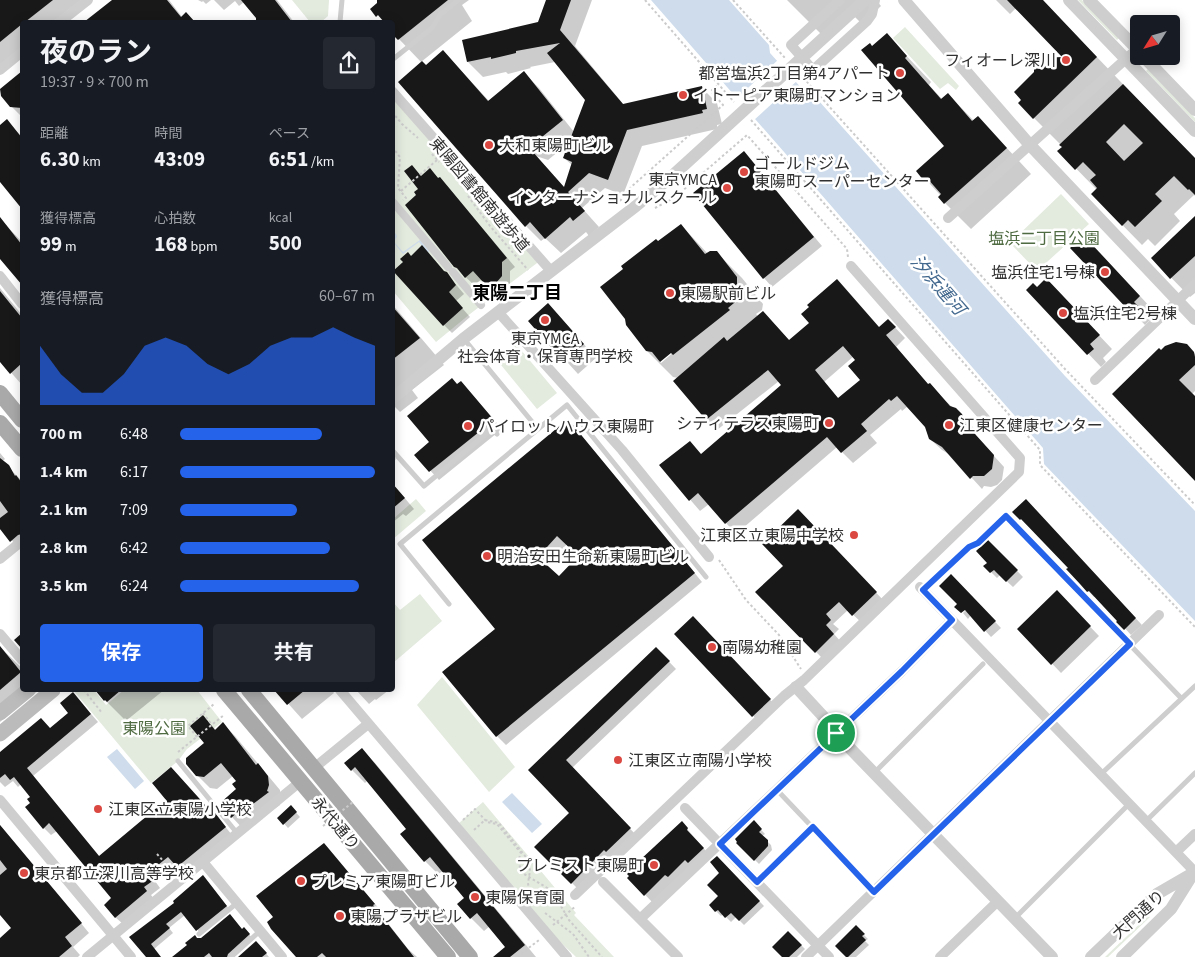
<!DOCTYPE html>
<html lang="ja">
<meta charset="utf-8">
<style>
:root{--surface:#171b24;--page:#242831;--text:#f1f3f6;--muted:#9ea1a6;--accent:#2563eb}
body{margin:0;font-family:"Source Sans 3","Noto Sans JP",sans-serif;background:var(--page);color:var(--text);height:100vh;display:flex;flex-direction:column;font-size:19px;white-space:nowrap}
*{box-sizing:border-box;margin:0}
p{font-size:16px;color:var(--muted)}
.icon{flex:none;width:28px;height:28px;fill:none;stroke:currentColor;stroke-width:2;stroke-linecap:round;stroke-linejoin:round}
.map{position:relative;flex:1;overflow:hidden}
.drawer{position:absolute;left:20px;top:20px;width:375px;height:672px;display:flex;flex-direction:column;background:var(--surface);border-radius:5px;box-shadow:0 2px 12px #0003}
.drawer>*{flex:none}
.needle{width:32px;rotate:233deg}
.tools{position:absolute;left:1130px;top:15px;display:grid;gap:10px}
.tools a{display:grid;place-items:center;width:50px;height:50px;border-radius:5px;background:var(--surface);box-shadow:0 2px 12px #0003;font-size:25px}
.pin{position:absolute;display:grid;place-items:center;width:42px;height:42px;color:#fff;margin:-21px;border:2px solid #fff;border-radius:50%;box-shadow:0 1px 5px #0007}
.round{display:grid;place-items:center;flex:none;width:52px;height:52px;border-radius:5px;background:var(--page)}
.overview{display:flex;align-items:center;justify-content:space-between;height:85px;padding:0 20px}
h1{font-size:28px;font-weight:700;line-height:38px}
.figures{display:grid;grid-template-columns:repeat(3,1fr);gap:8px;height:85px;padding:5px 20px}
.figures div{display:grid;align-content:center}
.figures b{font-size:21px;font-weight:700}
.figures small{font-size:14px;font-weight:400}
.figures p{font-size:14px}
.chart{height:140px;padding:10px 20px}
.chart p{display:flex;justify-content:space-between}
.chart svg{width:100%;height:90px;margin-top:5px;fill:var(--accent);opacity:.7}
.button{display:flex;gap:10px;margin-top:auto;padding:10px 20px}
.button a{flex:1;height:58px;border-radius:5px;background:var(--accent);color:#fff;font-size:20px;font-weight:700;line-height:58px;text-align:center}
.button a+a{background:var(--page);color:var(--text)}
ul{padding:0 20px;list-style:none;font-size:16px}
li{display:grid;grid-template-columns:80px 60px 1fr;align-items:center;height:38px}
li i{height:12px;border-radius:6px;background:var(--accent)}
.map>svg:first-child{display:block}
.green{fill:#e3eade}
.water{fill:#cedceb}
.pier{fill:#fff}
.shadow{fill:#0003;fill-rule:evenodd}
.building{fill:#181818;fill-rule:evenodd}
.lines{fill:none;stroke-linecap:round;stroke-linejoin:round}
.path{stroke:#cbcbcb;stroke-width:2;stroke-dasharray:2.5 2.5;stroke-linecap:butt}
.service{stroke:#cecece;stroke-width:5}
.pedestrian{stroke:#cecece;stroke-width:8}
.minor{stroke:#cecece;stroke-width:10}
.tertiary{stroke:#cecece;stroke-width:12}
.secondary{stroke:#bbb;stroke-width:15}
.primary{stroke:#a9a9a9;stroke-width:16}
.path-bridge{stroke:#cbcbcb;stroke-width:2;stroke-dasharray:2.5 2.5;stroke-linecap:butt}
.tertiary-bridge{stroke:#cecece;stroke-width:12}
.route-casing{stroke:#fff;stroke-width:10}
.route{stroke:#2563eb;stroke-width:6}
.poi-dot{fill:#da4841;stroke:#fff;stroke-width:2}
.labels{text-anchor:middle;stroke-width:5;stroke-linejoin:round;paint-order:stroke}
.poi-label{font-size:16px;fill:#313131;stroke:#fff;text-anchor:start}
.street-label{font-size:16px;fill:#313131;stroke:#fff}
.park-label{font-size:16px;fill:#4f6b41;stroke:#fff}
.water-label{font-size:18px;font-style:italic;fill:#43698f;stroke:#fff}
.neighbourhood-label{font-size:18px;font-weight:bold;fill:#000;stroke:#fff}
</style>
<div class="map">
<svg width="1195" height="957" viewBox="0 0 1195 957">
<rect width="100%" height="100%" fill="#fff"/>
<!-- green -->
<path class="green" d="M292,0H329L328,16L321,22H310Z
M1078,0H1082L1119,38L1117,40Z
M905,27L959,86L956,90L948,83L940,89L893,38Z
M1148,69L1195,118V122L1146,71Z
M393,91L541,260L470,314L436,342L393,291Z
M1061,194L1089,224L1037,271L1010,243Z
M516,344L557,393L537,409L497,360Z
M416,499L426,511L393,539V519Z
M420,594L442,621L393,663V602L400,610Z
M442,677L515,767L489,792L417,705Z
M73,690H94L106,705L124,690H197L222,722L187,749L178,761L151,783Z
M483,802L576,913L574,915L614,957H576L550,932L459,823Z
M1148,916L1150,917L1108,957H1105Z"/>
<!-- water -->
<path class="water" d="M651,0H729L769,45L770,53L804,91H810L1065,376L1195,511V621L1044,464L1043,448Z
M392,228L397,236L394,242L403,252L420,240L429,251L428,253L419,242L403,254L393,242Z
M117,749L144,781L135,789L107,757Z
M512,793L542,824L532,833L502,802Z"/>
<!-- pier -->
<path class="pier" d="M779,59L798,80L753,121L735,100Z"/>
<!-- shadow -->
<path class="shadow" d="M0,0H81L53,22H22V47L0,66Z
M114,0H169L182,17L186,14L195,22H86Z
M198,0H211L206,4L203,1L202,2Z
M214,0H277L294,22H260L244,2L239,6L235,1L224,10Z
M379,0H469L462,5L472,21L421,62L399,39L392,22H384L372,9L378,4Z
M547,0H592L575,46L624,105L701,87L717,103L722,124L717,125V129L642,146L623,195L605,188L582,208L599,227L589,236L586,232L561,253L545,238L541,241L526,226L421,62L426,67L443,51L489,101L524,73L539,88L574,132L587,100L555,62L530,67L531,68L508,74L506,72L483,77L468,62L539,23ZM570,142L564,158L572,165L565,188L536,156L548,160Z
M787,0H876L881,6L862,24L853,15L826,39Z
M996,0H1042L1195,159V196L1194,195L1174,214L1180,221L1155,246L1148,239L1142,245L1092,194L1097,190L1059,151L1063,147L1019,103L1064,58L1016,8L1010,14Z
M887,35L931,82L929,85L942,99L948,94L974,121L978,117L1031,174L971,229L945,203L940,197L941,196L918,171L946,146L872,47Z
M22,73V117L11,106L2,90Z
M7,121L22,137V207L0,180V126Z
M744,153L822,246L772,287L764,278Z
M430,170L448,187L515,267L510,271V285L505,291L497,292L493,290L482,279L474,285L454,266L418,195L422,177Z
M1195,218V293L1190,297L1152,258Z
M3,222L22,242V283L0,258V225Z
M681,225L708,254L716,252L742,278L763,304L762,310L756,314L758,316L763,312L790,341L810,323L837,281L879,328L888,320L905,338L896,347L929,385L973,427L976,436L1004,467L1002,480L997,485L991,487L984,486L982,489L952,456L942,450L930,439L926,426L908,406L902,411L901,409L870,435L877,443L853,463L837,447L736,534L709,504L700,511L661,466L702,455L783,385L779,381L717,430L706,419L678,378L673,377L647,351L659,243ZM675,348L676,350L661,363L659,361ZM854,356L857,360L861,380L839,399L824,382Z
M1080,246L1100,253L1153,310L1146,316L1150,320L1145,325L1072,248Z
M411,257L447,274L464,294L456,301L470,317L452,333L444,325Z
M0,288L22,315V385L0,360Z
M1037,289L1059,293L1112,349L1103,358L1106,362L1101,367L1028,290Z
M392,304L444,365L412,390L418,398L400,412L392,404Z
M561,318L596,358L578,374L530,321Z
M1186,346L1195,354V391L1192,394L1195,398V479L1161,352Z
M457,385L469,391L502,429L439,480L416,455L431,443Z
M576,429L702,582L506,745L497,736V629ZM567,544L580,556L559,578L546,566Z
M0,453L5,459L0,463Z
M392,455L396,459L392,462Z
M0,465H6L22,481V552L2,529L0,530Z
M392,483L414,509L406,516L403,514L392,523Z
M1032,507L1142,625L1131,635L1096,596L1094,597L1081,583L1069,568L1028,524L1027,525L1014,512Z
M807,520L885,602L862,623L848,610L833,624L839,629L834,634L842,643L824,660L757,592L785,566Z
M988,541L1023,577L1013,587L1000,575L997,578L991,572Z
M951,576L1001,628L991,637L971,615L968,619L963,613L970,606L962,610V613L956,607L958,604Z
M1057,592L1099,636L1061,673L1019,629Z
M699,624L776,706L759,722L676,634Z
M656,648L676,669L572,768L637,836L579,890L536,847L571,813L530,770Z
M3,650L22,668V690H39L0,722V653Z
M98,690H164L127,720L125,718L124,719L105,700Z
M276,690H332L334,693L302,719Z
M356,690H355H389L376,700L375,699L369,704Z
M73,693L98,722L33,776L100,857L208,809L219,819L232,835L186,874L176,864L155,881L160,888L151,895L154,899L123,924L115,917L113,899L57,831L51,835L44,828L32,803V797L21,784L18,787L13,781L5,787L0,782V753L50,729L70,713Z
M203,717L216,730L223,724L235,736L280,790V805L244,830L220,804L237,789V781L233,776L217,789L210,788L197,775L206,743Z
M362,750L375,763L536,957H505L507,947L490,926L484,931L471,918L466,898L443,871L438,874L425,861L402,834L408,829L368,780L365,783L352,770Z
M291,807L300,817L288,828L279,818Z
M754,822L765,834L762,836L771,845L772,850L759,864L738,843Z
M682,823L711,857L653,903L629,878Z
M0,825L89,933L73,947L80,955L78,957H0V940L13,929L0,913Z
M324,845L382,912L380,913L408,949L417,957H297L275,918Z
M717,858L764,906L744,925L736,917L731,922L723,914L721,916L710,905L720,896L721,873Z
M207,881L230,910L201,934L185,915L169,928L173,933L154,949L160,957H148L131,937Z
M856,927L868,939L865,941L869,945L856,957H848Z
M243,930L248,933L253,939L233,957H174L197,939Z
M788,932L805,949L797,957H784Z
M257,943L269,957H239Z"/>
<!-- building -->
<path class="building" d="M0,0H53L25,22H22V24L0,42Z
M112,0H167L181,17L186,12L195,22H84Z
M241,0H275L292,22H256V18Z
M377,0H448L398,40L392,34V22H384L378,15L376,17L370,9L377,3Z
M546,0H571L560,30L623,104L702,86L707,109L702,110L703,113L627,130L608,180L589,173L568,192L585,211L573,221L570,217L545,239L530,222L525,227L398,82L422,61L426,65L443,50L488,101L524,71L563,120L532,145L525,143L564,187L572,162L563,158L585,100L547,53L560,43L516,51V53L491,59V57L467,62L462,40L538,22Z
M1007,0H1043L1097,57L1033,119L1018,103L1021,100L1014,92L1034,72V64L1037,60L1042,58L1062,57Z
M887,33L907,56L905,58L941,99L948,93L972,121L978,116L1007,148L944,204L938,197L941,194L927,178L924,181L916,171L944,146L861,50L870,43L872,46Z
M22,71V108L10,107L1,96L0,89Z
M1123,84L1195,158V195L1189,189L1188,190L1174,176L1155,194L1162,201L1135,227L1128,220L1122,226L1091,194L1097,188L1090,180L1096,175L1083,162L1075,170L1057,151L1062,147L1059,145ZM1124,124L1143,143L1124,161L1106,142Z
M7,119L22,138V209L0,182V125Z
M744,151L814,237L763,279L693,193Z
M412,165L421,176L430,168L438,178L440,177L507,258L502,262V276L496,283L487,284L483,282L473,271L465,278L457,268L454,267L405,205L416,195L414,192L418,189L404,171Z
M1195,216V256L1170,279L1151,258Z
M0,217L22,245V285L0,259Z
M681,224L705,254L710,251H717L737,277V284L732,288L740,298L728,308L730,310L673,355L671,353L660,362L652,352L646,351L626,325L625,319L600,287L623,269L621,266L656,239L658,241Z
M1087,239L1140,296L1134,302L1138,306L1131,313L1070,248L1077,241L1080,245Z
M422,245L444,271L447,272L456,285L449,292L463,308L443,326L393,271L403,262L400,259L408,252L411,256Z
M1046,278L1100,335L1090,344L1094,349L1087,355L1026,290L1033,283L1037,287Z
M837,279L879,327L888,319L896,327L886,335L928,384L930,383L950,406L956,408L962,414L966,424L994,455L992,469L984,476H973L970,479L942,447L929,439L925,427L897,396L891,401L889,399L861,424L867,431L841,453L827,437L725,524L698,493L689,501L659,465L690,441L701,454L781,385L768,370L706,420L673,381L724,337L727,341L763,311L789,340L809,323L801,314L809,307L807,305ZM843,346L855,360L848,366L860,380L838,398L815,370Z
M0,291L22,318V363L10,374L0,362Z
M548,303L584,344L564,362L528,321Z
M392,306L420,338L392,360Z
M1176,342L1187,344L1194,352L1195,357V365L1179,380L1195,396V481L1112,394L1159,348L1161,350L1165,346Z
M452,378L457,384L461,381L494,420L429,472L414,455L429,442L407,416Z
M568,419L695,573L496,737L442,672L495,629L422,540ZM557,536L578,556L559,576L538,557Z
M0,458L9,465L15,476L16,475L22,483V534L18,535L10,542L0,529V518L8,512L0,501Z
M392,483L405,498L392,509Z
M1026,499L1136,618L1124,630L1116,622L1117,621L1089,591L1087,592L1080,584L1066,569L1068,568L1021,519L1020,520L1012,512Z
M798,509L877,592L852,616L839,602L826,614L831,620L826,625L834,634L815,653L755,592L783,566L762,544Z
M988,540L1018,570L1006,582L994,570L990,573L983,566L987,563L976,551Z
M951,574L996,621L984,632L965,610L961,613L954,607L957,604L939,586Z
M1057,590L1091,626L1051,665L1017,629Z
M693,616L771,699L752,717L674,634Z
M22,633V649L14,640Z
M0,646L21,672L0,690Z
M656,647L670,661L566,760L631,828L606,852L604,850L571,884L534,847L569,813L528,770Z
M95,690H121L107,702L105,700L104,701Z
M274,690H305L287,705Z
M73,692L91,714L27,768L99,856L166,800L152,783L171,767L207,807L212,809L226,827L177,867L168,857L148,873L154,880L144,887L147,891L115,918L104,905L111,898L49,823L43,829L25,807L30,803L27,799L30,797L14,777L10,780L5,774L0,778V752L41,718L50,728L68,713L60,703Z
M203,715L215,730L223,722L256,765L258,763L268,776L269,785L267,791L269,792L249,807L247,804L231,818L219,804L236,789L232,784L236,781L221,763L204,777L196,776L186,764V758L204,743L190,726Z
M362,748L525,945L510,957H493L505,947L477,913L470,919L457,904L464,898L430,857L424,862L400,834L406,829L355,767L351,771L344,763Z
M291,805L297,812L283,825L277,818Z
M754,820L762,829L759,832L768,840V846L754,861L736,843L737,842L735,839Z
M682,821L688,828L687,830L704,848L688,863L685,860L668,877L665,875L644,896L627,878L629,876L626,873Z
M0,825L82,923L65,937L72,946L59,957H0V938L11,928L0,915V875L7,869L0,860Z
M324,843L375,904L373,905L414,957H326L322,953L317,957H296L271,929L267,922L273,917L256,896Z
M717,856L760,901L739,921L731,913L725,918L718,910L715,912L709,905L718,896L707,885L719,873L710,862Z
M203,875L227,906L196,931L181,912L166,924L170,928L151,944L161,957H146L129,937L174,903L173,901Z
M230,914L242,929L244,927L250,934L228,954L227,957H212L209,953L204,957H172L187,945L185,943L195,935L197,938H201Z
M856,925L865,934L862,936L866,940L848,957H846L835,946Z
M788,931L802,945L789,957H782L772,947Z
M256,941L267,953L262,957H238Z"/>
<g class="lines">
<!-- path -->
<path class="path" d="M645,0L734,102
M733,0L785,58
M800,74L1065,369L1195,505
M392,112L402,124L418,138
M751,120L1040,450V465L1195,627
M392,143V144
M392,147L400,157L398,188L406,198L403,200
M432,154L439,162
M401,191L437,160
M468,196L490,226L528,270
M620,201L630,188L723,105L711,91L719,84
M655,208L674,198L747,135L847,249L848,257
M719,560L746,600L779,635L801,669
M84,690L102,713
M203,713L212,725
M197,737L188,726L214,704
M178,752L224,715
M463,820L475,809L487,822L497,824L521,853L518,861L520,867L524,874L549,889L558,901L569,920L602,957
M485,820L499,823L529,861L530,871L528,883L529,891L533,899
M474,830L485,820
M157,854L174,873
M545,913L573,934L589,957
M553,925L576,906
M517,957L539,940"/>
<!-- service -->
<path class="service" d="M340,22L342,0
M392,60L432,28L440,15L458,0
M464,339L538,429
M392,450L424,486L492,429L497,434
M923,590L969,547L978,543L1006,516L1181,698
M449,604L400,544L567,405L706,577
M178,761L237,833
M875,772L983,664
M1101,774L1195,686
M777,790L874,892
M1146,821L1195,773
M757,883L813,827
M1015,918L1129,804
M199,934L237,903
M231,957L260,931"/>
<!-- pedestrian -->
<path class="pedestrian" d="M392,201L448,267
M453,272L481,305"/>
<!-- minor -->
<path class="minor" d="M840,0L791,45L813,70L867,21L872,14L875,0
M60,22L88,0
M0,70L22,52
M392,91L551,271
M948,218L1137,49
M0,276L22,304
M498,312L622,450L709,557
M1095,380L1195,284
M0,559L22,541
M920,587L1195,872
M0,634L22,660
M340,690L567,957
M314,768L368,724
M0,800L131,957
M685,808L829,957
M1176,852L1195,834
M203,862L282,957
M603,882L678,957
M575,895L784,696L804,680L1019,472L1020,458L851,266
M640,919L902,671L952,620
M87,957L301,781
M806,957L1159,615
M940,957L998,901"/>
<!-- tertiary -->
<path class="tertiary" d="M904,0L1029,144L1195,319
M1069,0L1195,131
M1089,0L1139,51
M852,12L865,0
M1143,56L1195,110
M392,399L463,339L636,206L671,177
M796,687L833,727L842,740L1052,957
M1091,957L1157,894L1195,872
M1122,957L1171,909L1193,874"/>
<!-- secondary -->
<path class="secondary" d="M0,713L28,690
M0,734L53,690"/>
<!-- primary -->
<path class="primary" d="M0,393L22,420
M0,423L22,449
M224,690L448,957
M249,690L470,957"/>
<!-- path-bridge -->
<path class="path-bridge" d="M323,826L353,802"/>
<!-- tertiary-bridge -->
<path class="tertiary-bridge" d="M671,177L852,12"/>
</g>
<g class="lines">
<!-- route casing -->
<g class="route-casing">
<path id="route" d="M1006,516L1130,644L874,892L813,827L757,882L720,844L902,671L952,620L923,590L969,547L978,543Z"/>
</g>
<!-- route -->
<use href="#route" class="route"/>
</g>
<!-- markers -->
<g class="poi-dot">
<circle cx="1066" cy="60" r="5"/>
<circle cx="900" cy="73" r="5"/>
<circle cx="683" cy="95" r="5"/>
<circle cx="489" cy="145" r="5"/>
<circle cx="744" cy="172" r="5"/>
<circle cx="727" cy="188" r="5"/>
<circle cx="1105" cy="272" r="5"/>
<circle cx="670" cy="293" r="5"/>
<circle cx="1063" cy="313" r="5"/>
<circle cx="545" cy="320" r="5"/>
<circle cx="829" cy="423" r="5"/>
<circle cx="949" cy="425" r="5"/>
<circle cx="468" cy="426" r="5"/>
<circle cx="854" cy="535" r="5"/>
<circle cx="487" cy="556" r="5"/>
<circle cx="712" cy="647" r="5"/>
<circle cx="618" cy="760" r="5"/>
<circle cx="98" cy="809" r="5"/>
<circle cx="654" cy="865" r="5"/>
<circle cx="24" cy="873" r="5"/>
<circle cx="301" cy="881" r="5"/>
<circle cx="475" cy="897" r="5"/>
<circle cx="340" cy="916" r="5"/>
</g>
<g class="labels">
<!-- poi labels -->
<g class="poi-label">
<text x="1056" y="66" text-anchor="end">フィオーレ深川</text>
<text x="890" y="79" text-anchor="end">都営塩浜2丁目第4アパート</text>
<text x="693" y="101">イトーピア東陽町マンション</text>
<text x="499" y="151">大和東陽町ビル</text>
<text x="754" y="169">ゴールドジム<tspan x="754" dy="18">東陽町スーパーセンター</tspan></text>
<text x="717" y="185" text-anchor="end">東京YMCA<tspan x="717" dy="18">インターナショナルスクール</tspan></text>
<text x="1095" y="278" text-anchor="end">塩浜住宅1号棟</text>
<text x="680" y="299">東陽駅前ビル</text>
<text x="1073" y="319">塩浜住宅2号棟</text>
<text x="545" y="344" text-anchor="middle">東京YMCA<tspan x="545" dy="18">社会体育・保育専門学校</tspan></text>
<text x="819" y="429" text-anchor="end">シティテラス東陽町</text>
<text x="959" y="431">江東区健康センター</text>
<text x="478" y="432">パイロットハウス東陽町</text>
<text x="844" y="541" text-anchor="end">江東区立東陽中学校</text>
<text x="497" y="562">明治安田生命新東陽町ビル</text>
<text x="722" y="653">南陽幼稚園</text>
<text x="628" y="766">江東区立南陽小学校</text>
<text x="108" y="815">江東区立東陽小学校</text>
<text x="644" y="871" text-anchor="end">プレミスト東陽町</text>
<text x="34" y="879">東京都立深川高等学校</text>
<text x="311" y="887">プレミア東陽町ビル</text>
<text x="485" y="903">東陽保育園</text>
<text x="350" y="922">東陽プラザビル</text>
</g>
<!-- street labels -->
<g class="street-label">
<text transform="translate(480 194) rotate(50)" y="6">東陽図書館南遊歩道</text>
<text transform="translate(336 823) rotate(50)" y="6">永代通り</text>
<text transform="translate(1138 914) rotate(-42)" y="6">大門通り</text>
</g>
<!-- park labels -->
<g class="park-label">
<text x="1044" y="244">塩浜二丁目公園</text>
<text x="154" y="734">東陽公園</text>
</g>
<!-- water labels -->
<g class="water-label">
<text transform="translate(938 285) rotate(49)" y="6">汐浜運河</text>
</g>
<!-- neighbourhood labels -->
<g class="neighbourhood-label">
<text x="517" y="299">東陽二丁目</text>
</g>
</g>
</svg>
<div class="tools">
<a><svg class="needle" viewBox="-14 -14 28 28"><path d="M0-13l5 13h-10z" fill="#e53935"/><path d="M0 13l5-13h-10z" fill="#9ea1a6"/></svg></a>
</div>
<div class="pin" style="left:836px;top:733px;background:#1e9e55"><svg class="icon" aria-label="arrive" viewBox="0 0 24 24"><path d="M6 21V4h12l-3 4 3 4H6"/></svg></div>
<section class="drawer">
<div class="overview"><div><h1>夜のラン</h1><p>19:37 · 9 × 700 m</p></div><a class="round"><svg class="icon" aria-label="share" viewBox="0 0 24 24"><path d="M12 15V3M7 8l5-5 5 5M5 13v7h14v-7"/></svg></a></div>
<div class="figures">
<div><p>距離</p><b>6.30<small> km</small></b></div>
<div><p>時間</p><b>43:09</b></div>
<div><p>ペース</p><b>6:51<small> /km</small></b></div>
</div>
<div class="figures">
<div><p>獲得標高</p><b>99<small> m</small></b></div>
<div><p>心拍数</p><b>168<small> bpm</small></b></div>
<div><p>kcal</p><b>500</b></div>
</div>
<div class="chart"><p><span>獲得標高</span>60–67 m</p>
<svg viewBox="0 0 160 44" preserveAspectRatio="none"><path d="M0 44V15L10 29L20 38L30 38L40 29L50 15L60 11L70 15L80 24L90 29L100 24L110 15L120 11L130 11L140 6L150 11L160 15V44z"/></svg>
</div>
<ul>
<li><b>700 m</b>6:48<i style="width:73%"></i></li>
<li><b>1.4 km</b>6:17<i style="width:100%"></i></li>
<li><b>2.1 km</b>7:09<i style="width:60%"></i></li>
<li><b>2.8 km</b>6:42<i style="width:77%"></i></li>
<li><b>3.5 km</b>6:24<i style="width:92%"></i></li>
</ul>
<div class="button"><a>保存</a><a>共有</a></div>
</section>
</div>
